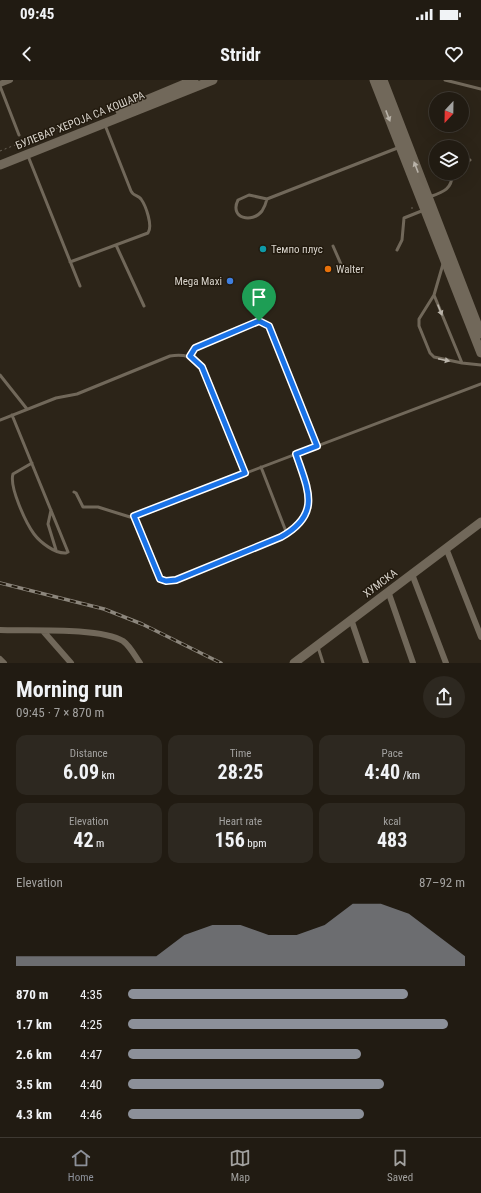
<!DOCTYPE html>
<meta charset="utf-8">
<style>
:root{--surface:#211b12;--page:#2d2820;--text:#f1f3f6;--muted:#a2a19f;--line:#3e3932;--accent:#8c9099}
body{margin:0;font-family:"Roboto Condensed",sans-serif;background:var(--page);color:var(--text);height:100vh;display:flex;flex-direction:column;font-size:15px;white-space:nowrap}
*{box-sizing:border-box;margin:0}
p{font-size:13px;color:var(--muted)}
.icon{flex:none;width:22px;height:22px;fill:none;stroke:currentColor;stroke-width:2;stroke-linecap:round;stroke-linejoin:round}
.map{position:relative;height:583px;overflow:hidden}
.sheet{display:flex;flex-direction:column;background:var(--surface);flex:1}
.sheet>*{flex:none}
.needle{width:26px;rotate:202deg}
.tools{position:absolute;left:429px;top:12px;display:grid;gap:8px}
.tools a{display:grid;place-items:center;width:40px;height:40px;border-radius:50%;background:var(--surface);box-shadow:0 4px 16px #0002,0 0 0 1px var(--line);font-size:20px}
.pin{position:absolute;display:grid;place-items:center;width:34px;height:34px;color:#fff;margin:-41px -17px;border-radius:50% 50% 50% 0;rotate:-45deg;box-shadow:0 0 4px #0007}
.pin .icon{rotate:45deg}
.round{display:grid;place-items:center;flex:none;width:42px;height:42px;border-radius:21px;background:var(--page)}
.head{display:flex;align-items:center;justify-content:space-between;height:68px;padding:0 16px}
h1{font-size:22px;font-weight:700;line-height:30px}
.metrics{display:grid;grid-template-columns:repeat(3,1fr);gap:6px;height:68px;padding:4px 16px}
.metrics div{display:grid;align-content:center;border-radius:10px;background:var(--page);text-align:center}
.metrics b{font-size:20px;font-weight:700}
.metrics small{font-size:11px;font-weight:400}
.metrics p{font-size:11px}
.chart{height:112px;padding:8px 16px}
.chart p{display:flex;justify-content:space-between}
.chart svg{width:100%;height:72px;margin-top:4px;fill:var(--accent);opacity:.7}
ul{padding:0 16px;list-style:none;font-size:13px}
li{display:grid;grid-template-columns:64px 48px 1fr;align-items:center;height:30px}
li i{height:10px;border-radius:5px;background:var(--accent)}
.status{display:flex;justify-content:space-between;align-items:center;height:28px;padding:0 20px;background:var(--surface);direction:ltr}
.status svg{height:11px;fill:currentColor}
header{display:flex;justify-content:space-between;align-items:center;height:52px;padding:0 16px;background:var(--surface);font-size:18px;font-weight:700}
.menu{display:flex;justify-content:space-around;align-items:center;height:56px;border-top:1px solid var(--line);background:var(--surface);font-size:11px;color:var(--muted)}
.menu a{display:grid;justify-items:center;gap:2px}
.menu .on{color:var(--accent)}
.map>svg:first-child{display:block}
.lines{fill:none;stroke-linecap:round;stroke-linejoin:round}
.path{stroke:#696257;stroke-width:1;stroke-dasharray:2 3;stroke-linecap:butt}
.lane{stroke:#71685a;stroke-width:3}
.street{stroke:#71685a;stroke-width:6}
.secondary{stroke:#71685a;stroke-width:9}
.rail-casing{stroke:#8c867c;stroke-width:3.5}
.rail{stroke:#221a0e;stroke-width:2;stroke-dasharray:6;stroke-linecap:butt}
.oneway{fill:#b9b3a9}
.route-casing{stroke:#fff;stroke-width:8}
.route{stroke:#1a73e8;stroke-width:5}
.culture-dot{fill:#0f9aa8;stroke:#221a0e;stroke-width:1.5}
.food-dot{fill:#e8710a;stroke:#221a0e;stroke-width:1.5}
.shop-dot{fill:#3f7fe0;stroke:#221a0e;stroke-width:1.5}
.labels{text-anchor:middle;stroke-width:3;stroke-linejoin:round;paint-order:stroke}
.street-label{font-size:11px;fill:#d8d3cb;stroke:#221a0e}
.poi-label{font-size:11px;fill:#d8d3cb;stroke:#221a0e;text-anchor:start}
</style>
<div class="status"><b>09:45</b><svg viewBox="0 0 49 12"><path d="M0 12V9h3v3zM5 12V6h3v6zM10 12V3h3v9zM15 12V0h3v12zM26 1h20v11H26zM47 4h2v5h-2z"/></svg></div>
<header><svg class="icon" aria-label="back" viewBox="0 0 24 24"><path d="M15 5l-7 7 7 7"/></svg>Stridr<svg class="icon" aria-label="heart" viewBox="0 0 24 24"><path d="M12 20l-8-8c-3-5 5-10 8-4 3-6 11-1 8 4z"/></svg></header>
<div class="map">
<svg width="481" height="583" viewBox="0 0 481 583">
<rect width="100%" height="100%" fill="#2c2418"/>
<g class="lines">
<!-- path -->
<path class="path" d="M0,71L115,25
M412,127V129"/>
<!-- lane -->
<path class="lane" d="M445,0L481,9
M0,6L19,55
M28,76L80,206
M462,82L470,80
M429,117C443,112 453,109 452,93
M267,119C266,123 264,128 262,131C252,144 229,138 238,120L249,115L267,119L400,67
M116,165L144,226
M333,166L344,191
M397,170L402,160L404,138L424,130
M70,182L148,153C153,146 146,126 141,119C138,115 133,116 131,111L105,45
M443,184L434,215L462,283L481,285
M434,215L419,239V246L430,273L434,277L462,283
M190,276L195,268L217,258L257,242L267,244L317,366
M0,295L27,329
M12,335L68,472L66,473C55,474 40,462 34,454C26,443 9,407 13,394L32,383
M0,340L56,318L77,314L170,276C184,274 193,276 202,287L245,393
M261,387L287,454
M74,412L76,413L83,427H98L130,437L481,304
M51,430L48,444L56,470
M134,436L157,495C162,502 168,501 176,499L293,450L307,430L309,413L296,374
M318,567L323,583"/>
<!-- street -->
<path class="street" d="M0,4L10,0
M446,468L481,557
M412,494L446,583
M388,511L413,583
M351,539L366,583
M0,550C29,551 100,547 123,561C130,566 135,576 140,583
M43,551L71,583
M0,579L4,583"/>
<!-- secondary -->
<path class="secondary" d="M374,0L481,273
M383,0L481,254
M120,31L194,0
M0,85L213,0
M294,583L481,442"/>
<!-- rail casing -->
<g class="rail-casing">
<path id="rail" d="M0,503L104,529L142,544L221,583"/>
</g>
<!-- rail -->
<use href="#rail" class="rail"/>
</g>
<!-- one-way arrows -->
<defs><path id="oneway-solid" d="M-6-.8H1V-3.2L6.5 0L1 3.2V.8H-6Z"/></defs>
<g class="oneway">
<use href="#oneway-solid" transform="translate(388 36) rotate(69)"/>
<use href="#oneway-solid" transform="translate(416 87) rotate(-111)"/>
<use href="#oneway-solid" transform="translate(440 230) rotate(68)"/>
<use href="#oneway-solid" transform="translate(444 280) rotate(12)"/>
</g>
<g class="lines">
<!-- route casing -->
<g class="route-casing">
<path id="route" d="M259,241L269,246L317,366L296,374C308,410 322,434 281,457L176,500L166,501L160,499L134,436L245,393L202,287L190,276L195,268Z"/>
</g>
<!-- route -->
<use href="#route" class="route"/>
</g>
<!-- markers -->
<circle class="culture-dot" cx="263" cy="169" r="4"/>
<circle class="food-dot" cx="328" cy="189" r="4"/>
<circle class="shop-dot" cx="230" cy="201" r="4"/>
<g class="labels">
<!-- street labels -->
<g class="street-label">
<text transform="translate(80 40) rotate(-22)" y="4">БУЛЕВАР ХЕРОЈА СА КОШАРА</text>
<text transform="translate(380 503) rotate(-37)" y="4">ХУМСКА</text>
</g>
<!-- poi labels -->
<g class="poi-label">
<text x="271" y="173">Темпо плус</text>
<text x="336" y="193">Walter</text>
<text x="222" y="205" text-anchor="end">Mega Maxi</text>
</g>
</g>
</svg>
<div class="tools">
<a><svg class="needle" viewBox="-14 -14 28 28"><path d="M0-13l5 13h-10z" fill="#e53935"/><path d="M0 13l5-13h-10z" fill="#a2a19f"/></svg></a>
<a><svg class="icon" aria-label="layers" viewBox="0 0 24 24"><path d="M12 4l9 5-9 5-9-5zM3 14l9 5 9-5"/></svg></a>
</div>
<div class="pin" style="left:259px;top:241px;background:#1e9e55"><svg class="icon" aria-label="arrive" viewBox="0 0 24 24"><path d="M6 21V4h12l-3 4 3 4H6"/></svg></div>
</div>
<section class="sheet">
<div class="head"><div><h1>Morning run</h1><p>09:45 · 7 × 870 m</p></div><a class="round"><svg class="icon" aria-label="share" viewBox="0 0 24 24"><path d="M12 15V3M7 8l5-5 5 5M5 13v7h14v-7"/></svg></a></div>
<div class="metrics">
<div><p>Distance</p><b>6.09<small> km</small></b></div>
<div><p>Time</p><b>28:25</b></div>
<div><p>Pace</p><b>4:40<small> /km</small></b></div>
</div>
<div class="metrics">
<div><p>Elevation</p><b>42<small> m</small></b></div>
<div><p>Heart rate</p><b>156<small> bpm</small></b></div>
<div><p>kcal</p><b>483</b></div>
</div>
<div class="chart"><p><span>Elevation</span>87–92 m</p>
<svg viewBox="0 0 160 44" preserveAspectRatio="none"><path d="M0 44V38L10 38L20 38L30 38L40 38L50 38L60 25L70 19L80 19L90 25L100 25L110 19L120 6L130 6L140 12L150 25L160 38V44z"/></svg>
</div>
<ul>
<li><b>870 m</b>4:35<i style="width:83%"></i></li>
<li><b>1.7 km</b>4:25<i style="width:95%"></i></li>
<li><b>2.6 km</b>4:47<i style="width:69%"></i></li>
<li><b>3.5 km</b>4:40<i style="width:76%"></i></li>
<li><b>4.3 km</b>4:46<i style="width:70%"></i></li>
</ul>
</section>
<nav class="menu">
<a class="on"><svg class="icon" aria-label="home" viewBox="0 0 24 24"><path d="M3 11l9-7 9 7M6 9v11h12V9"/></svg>Home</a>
<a><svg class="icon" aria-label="map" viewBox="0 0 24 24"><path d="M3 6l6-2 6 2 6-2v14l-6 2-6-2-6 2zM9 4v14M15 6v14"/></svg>Map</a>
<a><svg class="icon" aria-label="saved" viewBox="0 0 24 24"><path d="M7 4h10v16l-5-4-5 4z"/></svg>Saved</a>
</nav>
